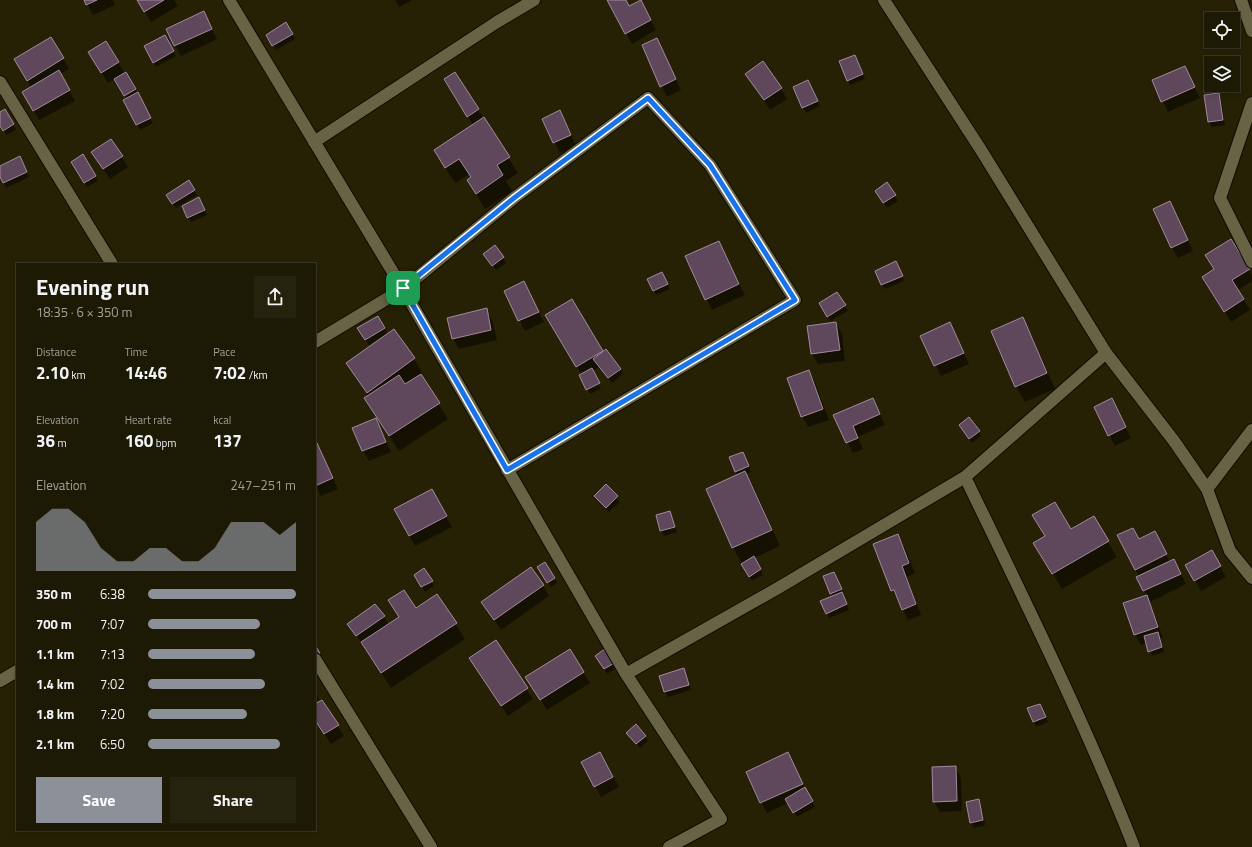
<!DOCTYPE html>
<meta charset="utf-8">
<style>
:root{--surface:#1c1904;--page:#25220e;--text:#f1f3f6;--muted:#a0a09a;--line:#3a3826;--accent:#8c9099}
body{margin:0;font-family:"Titillium Web",sans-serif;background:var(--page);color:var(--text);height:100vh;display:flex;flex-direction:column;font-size:15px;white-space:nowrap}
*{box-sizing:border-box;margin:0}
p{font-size:13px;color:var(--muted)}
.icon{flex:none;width:22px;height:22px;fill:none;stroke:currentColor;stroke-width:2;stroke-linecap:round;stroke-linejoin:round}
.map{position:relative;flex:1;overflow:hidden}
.drawer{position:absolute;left:16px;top:263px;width:300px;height:568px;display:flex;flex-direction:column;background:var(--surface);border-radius:0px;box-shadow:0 2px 6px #0003,0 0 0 1px var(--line)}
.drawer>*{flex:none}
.controls{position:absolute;left:1204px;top:12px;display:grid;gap:8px}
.controls a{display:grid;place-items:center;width:36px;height:36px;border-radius:0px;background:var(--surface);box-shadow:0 2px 6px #0003,0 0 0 1px var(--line);font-size:20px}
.pin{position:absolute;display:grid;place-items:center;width:34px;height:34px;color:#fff;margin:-17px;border-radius:8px;box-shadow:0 2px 6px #0006}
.round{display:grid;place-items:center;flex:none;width:42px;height:42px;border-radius:0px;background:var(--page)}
.headline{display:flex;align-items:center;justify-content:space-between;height:68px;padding:0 20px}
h1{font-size:22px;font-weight:700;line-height:30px}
.stats{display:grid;grid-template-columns:repeat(3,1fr);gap:6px;height:68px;padding:4px 20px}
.stats div{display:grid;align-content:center}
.stats b{font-size:17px;font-weight:700}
.stats small{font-size:11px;font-weight:400}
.stats p{font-size:11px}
.chart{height:112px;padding:8px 20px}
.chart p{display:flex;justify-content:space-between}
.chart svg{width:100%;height:72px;margin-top:4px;fill:var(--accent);opacity:.7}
.button{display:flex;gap:8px;margin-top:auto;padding:8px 20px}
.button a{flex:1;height:46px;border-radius:0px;background:var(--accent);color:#fff;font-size:16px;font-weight:700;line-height:46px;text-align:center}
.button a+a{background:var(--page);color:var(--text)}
ul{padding:0 20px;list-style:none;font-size:13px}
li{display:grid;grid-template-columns:64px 48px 1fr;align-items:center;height:30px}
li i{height:10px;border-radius:5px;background:var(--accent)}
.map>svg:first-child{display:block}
.shadow{fill:#0007}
.building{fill:#5f485c;stroke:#a3899f}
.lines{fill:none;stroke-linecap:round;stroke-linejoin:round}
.street-casing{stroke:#0f0a00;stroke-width:14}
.street{stroke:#696346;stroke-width:12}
.route-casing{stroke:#fff;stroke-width:8}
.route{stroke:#1a73e8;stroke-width:5}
</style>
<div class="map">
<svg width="1252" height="847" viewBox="0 0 1252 847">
<rect width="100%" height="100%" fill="#262105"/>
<!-- shadow -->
<path class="shadow" d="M85,0H113L115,5L93,15Z
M138,0H174L178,6L151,22Z
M395,0H413L399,7Z
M608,0H625L629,7L646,11L656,30L632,44Z
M204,13L217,39L181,56L175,45Z
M286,24L295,39L276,50L267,35Z
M165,36L176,56L156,67L145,47Z
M51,38L69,69L60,74L75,101L39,120L23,92L31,87L15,59Z
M657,39L681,90L667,97L643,46Z
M857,61L865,79L850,85L848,80Z
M118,62L138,94L153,123L140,130L124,100L127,99L115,79L108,83L95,63Z
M1185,67L1200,98L1168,112L1153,81Z
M455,73L518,173L506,181L512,191L485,209L468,180L472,178L469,174L455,183L444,166L473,125L451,90Z
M753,84L781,89L787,99L770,110Z
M810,86L820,106L806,113L794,88Z
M1218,94L1221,99L1225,125L1212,127L1209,122Z
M4,110L16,130L6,135L0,124V113Z
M543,119L565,122L576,146L560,153Z
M92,153L122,157L128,167L110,179Z
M83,156L98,181L87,187L72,162Z
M20,158L29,177L6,188L0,175V167Z
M189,182L197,195L176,208L167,195Z
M887,184L898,201L887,208L879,196Z
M1170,202L1193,251L1178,258L1172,248Z
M201,204L207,215L191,222L183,206Z
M719,242L745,295L712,310L686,257Z
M495,247L506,263L496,270L488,259Z
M898,267L904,281L885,289L882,285Z
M1249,269L1252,275V281L1238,290L1250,310L1231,322L1209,288Z
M665,278L670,289L656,295L653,290Z
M524,282L544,322L525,331L505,291Z
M837,293L848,311L830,321L820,304Z
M572,301L603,353L620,369L623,374L612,383L599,367L592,371L601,389L590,394L580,376L582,375L546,316Z
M486,310L492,320L497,340L459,349L453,339Z
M377,317L387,333L369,345L361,334Z
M1022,318L1031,334L1055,389L1025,402L1016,386Z
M836,323L842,334L845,361L818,364L812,354Z
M950,324L969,364L941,376L922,336Z
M394,330L414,359L423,374L421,376L448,419L399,451L374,414L365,398L368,396L347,364Z
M809,371L815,382L829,420L808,427L802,416Z
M873,399L885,425L858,437L863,449L853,453L835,416Z
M1112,400L1131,438L1115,446L1109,435Z
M375,419L381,430L391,452L369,461L363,451L354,428Z
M963,430L979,431L981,436L972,443Z
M317,444L338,489L321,496L315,484V445Z
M745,458L751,472L746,474L754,488L780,546L754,558L763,575L752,581L733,548L707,490L738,476L736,472Z
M606,485L620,502L609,512L595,496Z
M437,501L452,527L415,546L395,510Z
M669,512L677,532L664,536L661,531L657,516Z
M1093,517L1117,557L1062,589L1034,543L1071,530Z
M898,535L904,546L915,573L907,577L921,615L908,620L899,600L898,601L892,590Z
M1118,536L1160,543L1170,562L1174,560L1186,584L1150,602L1163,638H1160L1164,652L1152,656L1147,643L1141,645L1135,635L1147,596L1137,577L1139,576Z
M1212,551L1226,577L1201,591L1187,565Z
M424,569L434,586L425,592L415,575Z
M541,572L554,578L557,583L551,587Z
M834,573L849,610L829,618L826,613L833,596L831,593Z
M543,585L549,596L501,630L489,612Z
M437,595L465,639L391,688L349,624L384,617L389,625Z
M495,642L533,699L508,716L476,668Z
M608,648L619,666L607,674L599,661Z
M569,650L590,683L547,710L533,688Z
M683,669L691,690L668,697L665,692Z
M315,692L319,699L315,702Z
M322,701L344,736L331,744L315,720V705Z
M1040,705L1048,722L1036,727L1034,722Z
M628,733L645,736L648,741L640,748Z
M788,754L815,807L797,817L788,803L767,813L761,802Z
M606,764L619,787L601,797L595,786Z
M955,767L961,778L962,811L940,812L934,801Z
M979,800L981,804H979L984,825H985L981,805L986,825L974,828L971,823L967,803Z"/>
<!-- building -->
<path class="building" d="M84,0H97L86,5Z
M137,0H164L144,12Z
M607,0H626L629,6L641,0L651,20L625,34Z
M204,11L212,29L174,46L166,29Z
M286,22L293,34L272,46L266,35Z
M165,35L174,51L153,63L144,46Z
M51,37L64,58L27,81L14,59Z
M657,38L676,79L660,87L642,45Z
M106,41L119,62L101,73L88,52Z
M855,55L863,74L847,81L839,61Z
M763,61L782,88L764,100L745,74Z
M1185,66L1195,87L1161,102L1152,80Z
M59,70L70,90L33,111L22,92Z
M126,72L136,89L124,96L114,79Z
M455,72L479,109L467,117L444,79Z
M808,80L818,101L802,108L793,87Z
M138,92L151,118L136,125L123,100Z
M1219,93L1223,120L1208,122L1204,95Z
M5,109L14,124L3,131L0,126V112Z
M560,110L571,135L553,143L542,119Z
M484,117L510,157L497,165L503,175L476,194L467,180L471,177L459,159L445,168L434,150Z
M111,139L123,156L103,169L91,152Z
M83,154L96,176L84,183L71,162Z
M20,156L27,172L3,183L0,177V166Z
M189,180L195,190L172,204L166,195Z
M887,182L896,195L883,203L875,191Z
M199,197L205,210L187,218L182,206Z
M1170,201L1188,240L1171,248L1153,209Z
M1231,239L1250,269L1232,280L1244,299L1224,312L1202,277L1214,269L1205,255Z
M719,241L739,284L705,300L685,256Z
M495,245L504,257L492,266L483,254Z
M896,261L903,276L881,285L875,271Z
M662,272L668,284L653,291L647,279Z
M524,281L539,312L518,321L504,291Z
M837,292L846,305L827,317L819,303Z
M572,299L603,351L576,367L545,315Z
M487,308L491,330L452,339L447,318Z
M378,316L385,328L365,340L357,328Z
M1023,317L1047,373L1015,387L991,331Z
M836,322L840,350L811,354L807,326Z
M950,322L964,353L934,366L920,336Z
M394,329L415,358L367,393L346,363Z
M606,349L621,369L608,378L593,359Z
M592,368L600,383L586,390L579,375Z
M809,370L823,409L801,417L787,378Z
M421,374L440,403L389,436L364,398L399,375L405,384Z
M873,398L880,414L853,426L858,438L846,443L833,415Z
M1112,398L1126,427L1108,436L1094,407Z
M969,417L980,431L969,439L959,425Z
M376,418L386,442L362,451L352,428Z
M317,443L333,478L315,486V444Z
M743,452L749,466L735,472L729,457Z
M745,471L772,530L732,548L706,489Z
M606,484L618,496L606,508L594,496Z
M432,489L447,516L409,536L394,509Z
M1055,502L1071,529L1094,516L1109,541L1052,574L1033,543L1045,536L1032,515Z
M670,511L675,527L660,531L656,515Z
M1133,528L1139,539L1155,531L1167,554L1135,570L1117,535Z
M898,534L909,563L902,566L916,604L902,610L894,590L891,591L873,544Z
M1212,550L1221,566L1194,581L1185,565Z
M754,556L761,569L749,577L741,564Z
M1174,559L1181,574L1143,591L1136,577Z
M545,562L555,578L547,583L537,567Z
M531,567L544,585L494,620L481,602Z
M424,568L433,581L421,587L414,575Z
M834,572L842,589L830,594L823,576Z
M404,590L416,608L437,594L457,623L381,673L361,642L399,617L388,600Z
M842,592L847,604L826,614L820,601Z
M1147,595L1158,627L1134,635L1123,603Z
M375,604L385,616L356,636L347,624Z
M1158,632L1162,647L1148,652L1144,636Z
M496,640L528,688L501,706L469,658Z
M315,645L320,653L315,656Z
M609,646L618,661L604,669L595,656Z
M570,649L584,672L540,700L525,677Z
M684,668L689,685L664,692L659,676Z
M322,700L339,725L324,734L315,720V704Z
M1040,704L1046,717L1033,722L1027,708Z
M636,724L646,736L636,744L626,733Z
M600,752L613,777L594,787L581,762Z
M788,752L803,784L760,803L746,772Z
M956,766L957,801L933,802L932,767Z
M805,787L813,801L793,813L785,799Z
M979,799L983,820L970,823L966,802Z"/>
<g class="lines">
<!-- street casing -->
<g class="street-casing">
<path id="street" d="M229,0L403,289L626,674L721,819L669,847
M884,0L981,150L1106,353L1174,441L1207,489L1230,551L1252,578
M1241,0L1252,31
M0,82L112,264
M1252,103L1220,198L1252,262
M314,142L497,22L534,0
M315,342L403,289L514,198L648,98L710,165L795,300L507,470
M965,477C1024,599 1084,720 1134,847
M1207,489L1252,430
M315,659L431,847
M626,674L778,588L965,477L1106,353
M0,681L17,671"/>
</g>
<!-- street -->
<use href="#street" class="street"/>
</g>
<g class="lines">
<!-- route casing -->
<g class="route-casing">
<path id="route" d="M648,98L710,165L795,300L507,470L403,288L514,198Z"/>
</g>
<!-- route -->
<use href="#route" class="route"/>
</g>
</svg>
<div class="controls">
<a><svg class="icon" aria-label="locate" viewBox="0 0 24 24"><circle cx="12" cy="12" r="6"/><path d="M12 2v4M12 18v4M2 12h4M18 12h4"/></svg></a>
<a><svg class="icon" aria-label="layers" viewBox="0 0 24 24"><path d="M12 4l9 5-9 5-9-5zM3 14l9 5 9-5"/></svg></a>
</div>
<div class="pin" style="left:403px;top:288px;background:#1e9e55"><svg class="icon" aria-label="arrive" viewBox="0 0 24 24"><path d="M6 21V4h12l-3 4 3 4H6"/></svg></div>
<section class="drawer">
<div class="headline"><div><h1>Evening run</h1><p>18:35 · 6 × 350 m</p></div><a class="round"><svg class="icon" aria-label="share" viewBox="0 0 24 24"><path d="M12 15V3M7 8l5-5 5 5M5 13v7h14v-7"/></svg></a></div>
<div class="stats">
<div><p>Distance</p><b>2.10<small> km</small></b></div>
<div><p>Time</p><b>14:46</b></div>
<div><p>Pace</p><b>7:02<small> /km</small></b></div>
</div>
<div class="stats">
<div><p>Elevation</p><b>36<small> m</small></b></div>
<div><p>Heart rate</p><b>160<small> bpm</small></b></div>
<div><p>kcal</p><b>137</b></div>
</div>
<div class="chart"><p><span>Elevation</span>247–251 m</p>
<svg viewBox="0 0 160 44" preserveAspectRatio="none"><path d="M0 44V14L10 6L20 6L30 14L40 30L50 38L60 38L70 30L80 30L90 38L100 38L110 30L120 14L130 14L140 14L150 22L160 14V44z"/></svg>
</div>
<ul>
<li><b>350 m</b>6:38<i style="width:100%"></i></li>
<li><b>700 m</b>7:07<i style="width:76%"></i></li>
<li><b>1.1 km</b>7:13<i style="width:72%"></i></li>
<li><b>1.4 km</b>7:02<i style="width:79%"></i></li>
<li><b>1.8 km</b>7:20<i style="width:67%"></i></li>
<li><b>2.1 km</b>6:50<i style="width:89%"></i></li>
</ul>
<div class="button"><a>Save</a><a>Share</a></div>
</section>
</div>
